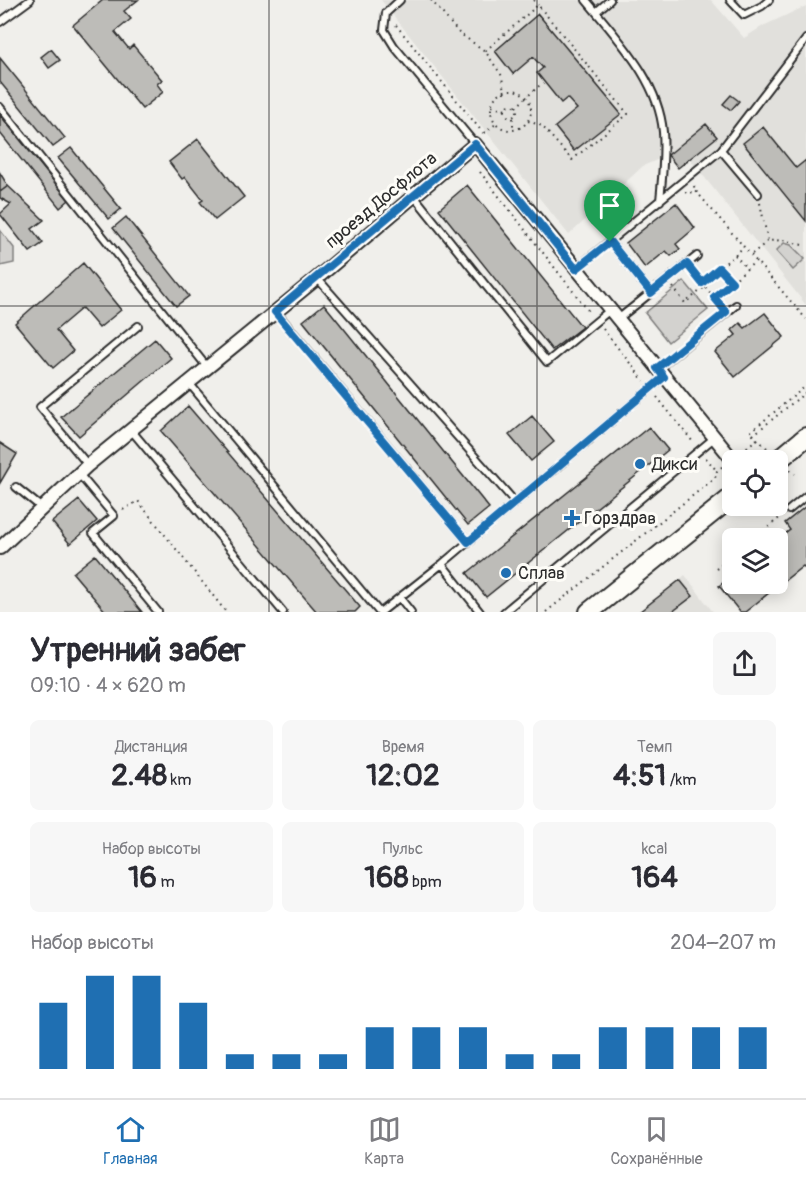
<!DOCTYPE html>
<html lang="ru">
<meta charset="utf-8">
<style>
:root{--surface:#fff;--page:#f7f7f7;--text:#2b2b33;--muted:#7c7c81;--line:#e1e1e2;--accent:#1f6fb2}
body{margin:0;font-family:Pangolin,sans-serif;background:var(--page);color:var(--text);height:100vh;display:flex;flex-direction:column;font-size:22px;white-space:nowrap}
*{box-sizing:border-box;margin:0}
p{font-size:20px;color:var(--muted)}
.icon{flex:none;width:33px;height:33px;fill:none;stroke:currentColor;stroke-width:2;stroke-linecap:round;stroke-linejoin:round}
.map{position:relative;height:612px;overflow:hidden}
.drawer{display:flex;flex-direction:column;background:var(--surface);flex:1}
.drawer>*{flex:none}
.fabs{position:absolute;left:722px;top:450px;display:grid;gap:12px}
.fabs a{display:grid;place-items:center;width:66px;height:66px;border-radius:9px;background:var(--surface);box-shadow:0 3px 15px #0003;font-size:30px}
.pin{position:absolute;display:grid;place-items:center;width:51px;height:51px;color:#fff;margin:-62px -26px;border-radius:50% 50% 50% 0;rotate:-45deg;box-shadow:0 0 6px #0007}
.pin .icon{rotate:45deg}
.round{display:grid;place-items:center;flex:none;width:63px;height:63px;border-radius:9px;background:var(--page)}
.head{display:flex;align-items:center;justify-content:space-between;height:102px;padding:0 30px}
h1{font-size:33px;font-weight:700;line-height:45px}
.metrics{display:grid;grid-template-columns:repeat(3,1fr);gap:9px;height:102px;padding:6px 30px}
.metrics div{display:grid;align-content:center;border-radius:9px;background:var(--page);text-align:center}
.metrics b{font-size:30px;font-weight:700}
.metrics small{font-size:16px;font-weight:400}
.metrics p{font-size:16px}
.chart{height:168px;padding:12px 30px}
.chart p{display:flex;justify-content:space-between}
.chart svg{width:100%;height:108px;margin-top:6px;stroke:var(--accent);stroke-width:6}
.menu{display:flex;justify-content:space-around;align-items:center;height:84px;border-top:2px solid var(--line);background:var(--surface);font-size:16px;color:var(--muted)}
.menu a{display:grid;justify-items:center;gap:3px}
.menu .selected{color:var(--accent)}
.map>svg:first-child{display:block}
.built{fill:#e1e0dc}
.green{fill:#d3d2cf;stroke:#7f7e7d;stroke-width:1.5}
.building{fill:#bdbcb8;stroke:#2b2b2b;stroke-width:1.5}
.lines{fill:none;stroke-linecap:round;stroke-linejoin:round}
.lane-casing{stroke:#2b2b2b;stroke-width:10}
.street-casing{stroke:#2b2b2b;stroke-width:16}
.secondary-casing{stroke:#2b2b2b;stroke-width:22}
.path{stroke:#2b2b2b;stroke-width:2;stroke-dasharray:1.5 4.5;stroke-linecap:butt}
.lane{stroke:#fdfcf7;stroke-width:6}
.street{stroke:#fdfcf7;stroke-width:12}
.secondary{stroke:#fdfcf7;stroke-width:18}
.route-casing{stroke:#fff;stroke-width:12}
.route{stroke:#1f6fb2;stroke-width:8}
.grid{fill:none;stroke:#2b2b2b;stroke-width:1.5;stroke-opacity:0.55}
.poi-dot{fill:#1f6fb2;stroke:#fdfcf7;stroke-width:2}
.labels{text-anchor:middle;stroke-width:6;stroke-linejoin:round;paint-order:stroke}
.street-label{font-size:18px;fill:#2b2b2b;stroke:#fdfcf7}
.poi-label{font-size:18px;fill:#2b2b2b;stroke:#fdfcf7;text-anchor:start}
</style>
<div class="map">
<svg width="806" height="612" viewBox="0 0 806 612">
<rect width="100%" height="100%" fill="#f0efeb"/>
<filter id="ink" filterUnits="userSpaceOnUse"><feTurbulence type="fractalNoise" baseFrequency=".0167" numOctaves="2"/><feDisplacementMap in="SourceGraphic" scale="12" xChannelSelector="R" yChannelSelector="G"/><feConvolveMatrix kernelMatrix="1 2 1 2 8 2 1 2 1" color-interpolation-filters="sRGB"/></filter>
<g filter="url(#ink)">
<!-- built -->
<path class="built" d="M381,0H711L744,38L763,26L806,6V305L690,159L678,168L668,155L643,166L569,235Z
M685,575L713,612H639Z"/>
<!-- green -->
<path class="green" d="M0,230L14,248V263L0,266Z
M784,243L791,245L805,259L793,270L776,251Z
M684,281L708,310L668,342L645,313Z"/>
<!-- building -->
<path class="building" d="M103,0H138L124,11L131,19L115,32L129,49L133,45L162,80L157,84L163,92L142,109L73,25Z
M538,14L621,114L574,151L555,127L577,109L567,98L561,103L537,73L543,68L533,57L513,74L495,51Z
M51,49L60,60L49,68L41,57Z
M0,58L65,138L53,147L0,82Z
M731,95L739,101L731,110L723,104Z
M0,115L69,200L60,208L0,133Z
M706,124L717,137L678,168L668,155Z
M763,127L796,168L806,160V221L743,143Z
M198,139L244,197L215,220L200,202L203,200L185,177L182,179L169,162Z
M71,148L121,209L109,219L58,158Z
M0,173L8,186L0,192Z
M467,185L582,327L552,350L439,209Z
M8,186L44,220L32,229L43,243L30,252L0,214L11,204L0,198V192Z
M676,203L695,228L676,244L680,249L671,256L666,251L645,268L626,243Z
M126,217L189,296L176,306L113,228Z
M83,263L121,310L99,328L82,308L56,330L73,351L53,368L15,323Z
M324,304L489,508L468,525L303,321Z
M765,313L784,337L735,377L715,352L736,335L732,330L740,323L745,328Z
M155,339L171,358L79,436L61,417Z
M188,406L360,607L355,612H317L161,431Z
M532,416L554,442L531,461L509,435Z
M649,427L668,450L486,597L467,573Z
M0,443L17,454L0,483Z
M79,500L97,521L70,544L52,522Z
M806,506V569L803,566L745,612H740L719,586L732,576V584H777V540L790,530L785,523Z
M95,555L142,612H106L89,592L73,573Z
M680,580L693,596L672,612H639Z"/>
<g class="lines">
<!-- lane casing -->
<g class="lane-casing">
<path id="lane" d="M400,0L386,13L384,30L394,46L475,144
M586,0L596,12L610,0
M730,0L744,15L762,6L769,0
M596,12C625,47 659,85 663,132C665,154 662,178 660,201
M0,22L30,0
M0,107L207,367
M721,150L758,194
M414,196L547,362L610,310
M610,242L651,293
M577,268L721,150L806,39
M317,278L515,502
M276,312L468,542
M618,319L697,256
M658,368L736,305
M189,383L379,612
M131,430L283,612
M88,465L40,407L138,326
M79,474L114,516L93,533L158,612
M16,487L42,508
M789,510L806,496
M442,564L480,612
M400,598L411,612
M381,612L442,564L664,377
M504,612L714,438"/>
</g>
<!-- street casing -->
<g class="street-casing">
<path id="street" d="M0,548L88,465L317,278L475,144L733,460"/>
</g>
<!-- secondary casing -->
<g class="secondary-casing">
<path id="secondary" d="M777,461L806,437
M589,612L732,497"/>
</g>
<!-- path -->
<path class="path" d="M431,0L459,33L485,51
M534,0L538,5
M396,25L483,133
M491 110a20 20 0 1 1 40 0a20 20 0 1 1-40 0Z
M504,93L502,76L485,51L538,5L628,114L572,160L542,126L528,121
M505 111a6 6 0 1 1 12 0a6 6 0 1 1-12 0Z
M492,106L506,109
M516,107L540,85
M513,118V130
M484,133L496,124
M480,172L590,313
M694,186L695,190L806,319
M685,193L697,192
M760,203L768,241L783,240L806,246
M752,254L768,241
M735,255L747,269
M720,269L732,282
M694,273L721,306
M703,282L744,247
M673,287L685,303L705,287
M714,297L756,261
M603,329L644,381
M657,397L693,442
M753,435L806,392
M757,439L768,449
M742,451L757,439L750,432L806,386
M706,458L717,471
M790,470L795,474
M777,495L782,501
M123,510L138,501L226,612
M754,538L782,516
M716,569L732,557
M546,612L715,478L717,471L723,466"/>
<!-- lane -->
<use href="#lane" class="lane"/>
<!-- street -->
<use href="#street" class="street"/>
<!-- secondary -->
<use href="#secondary" class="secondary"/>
</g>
</g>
<g class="lines" filter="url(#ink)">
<!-- route casing -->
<g class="route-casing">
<path id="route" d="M475,144L576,269L610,242L651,293L687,264L702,283L719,268L732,282L714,297L726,312L657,368L664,377L468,542L275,312Z"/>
</g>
<!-- route -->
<use href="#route" class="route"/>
</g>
<!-- grid -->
<path class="grid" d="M269,0V612M537,0V612M0,306H806"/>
<!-- markers -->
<g class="poi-dot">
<circle cx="640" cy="464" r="6"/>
<path d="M569 509h6v6h6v6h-6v6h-6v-6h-6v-6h6z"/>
<circle cx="506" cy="573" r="6"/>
</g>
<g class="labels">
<!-- street labels -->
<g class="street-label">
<text transform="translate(381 200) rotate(-40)" y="6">проезд Досфлота</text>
</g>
<!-- poi labels -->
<g class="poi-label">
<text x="652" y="470">Дикси</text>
<text x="584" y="524">Горздрав</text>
<text x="518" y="579">Сплав</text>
</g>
</g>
</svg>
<div class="fabs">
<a><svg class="icon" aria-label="locate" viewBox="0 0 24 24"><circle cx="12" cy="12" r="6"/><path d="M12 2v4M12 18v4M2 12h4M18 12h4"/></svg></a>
<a><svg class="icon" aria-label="layers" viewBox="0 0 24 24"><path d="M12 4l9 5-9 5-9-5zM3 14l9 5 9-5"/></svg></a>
</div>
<div class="pin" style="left:610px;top:242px;background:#1e9e55"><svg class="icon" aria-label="arrive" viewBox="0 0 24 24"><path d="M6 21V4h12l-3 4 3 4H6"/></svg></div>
</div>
<section class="drawer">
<div class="head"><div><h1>Утренний забег</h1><p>09:10 · 4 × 620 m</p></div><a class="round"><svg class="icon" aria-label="share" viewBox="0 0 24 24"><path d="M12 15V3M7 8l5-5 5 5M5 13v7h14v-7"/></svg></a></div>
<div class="metrics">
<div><p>Дистанция</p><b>2.48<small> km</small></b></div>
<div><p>Время</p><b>12:02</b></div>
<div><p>Темп</p><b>4:51<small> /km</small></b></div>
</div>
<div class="metrics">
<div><p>Набор высоты</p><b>16<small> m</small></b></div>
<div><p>Пульс</p><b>168<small> bpm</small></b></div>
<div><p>kcal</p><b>164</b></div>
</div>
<div class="chart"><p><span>Набор высоты</span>204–207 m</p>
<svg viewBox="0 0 160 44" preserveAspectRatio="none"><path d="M5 44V17M15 44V6M25 44V6M35 44V17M45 44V38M55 44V38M65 44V38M75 44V27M85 44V27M95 44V27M105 44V38M115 44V38M125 44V27M135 44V27M145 44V27M155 44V27"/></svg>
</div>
</section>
<nav class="menu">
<a class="selected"><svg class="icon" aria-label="home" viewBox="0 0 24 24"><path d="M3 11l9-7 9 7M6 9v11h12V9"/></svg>Главная</a>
<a><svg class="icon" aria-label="map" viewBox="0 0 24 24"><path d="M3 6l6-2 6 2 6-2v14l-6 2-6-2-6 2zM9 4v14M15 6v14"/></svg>Карта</a>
<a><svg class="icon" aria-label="saved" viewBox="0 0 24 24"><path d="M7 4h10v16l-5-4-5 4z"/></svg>Сохранённые</a>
</nav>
